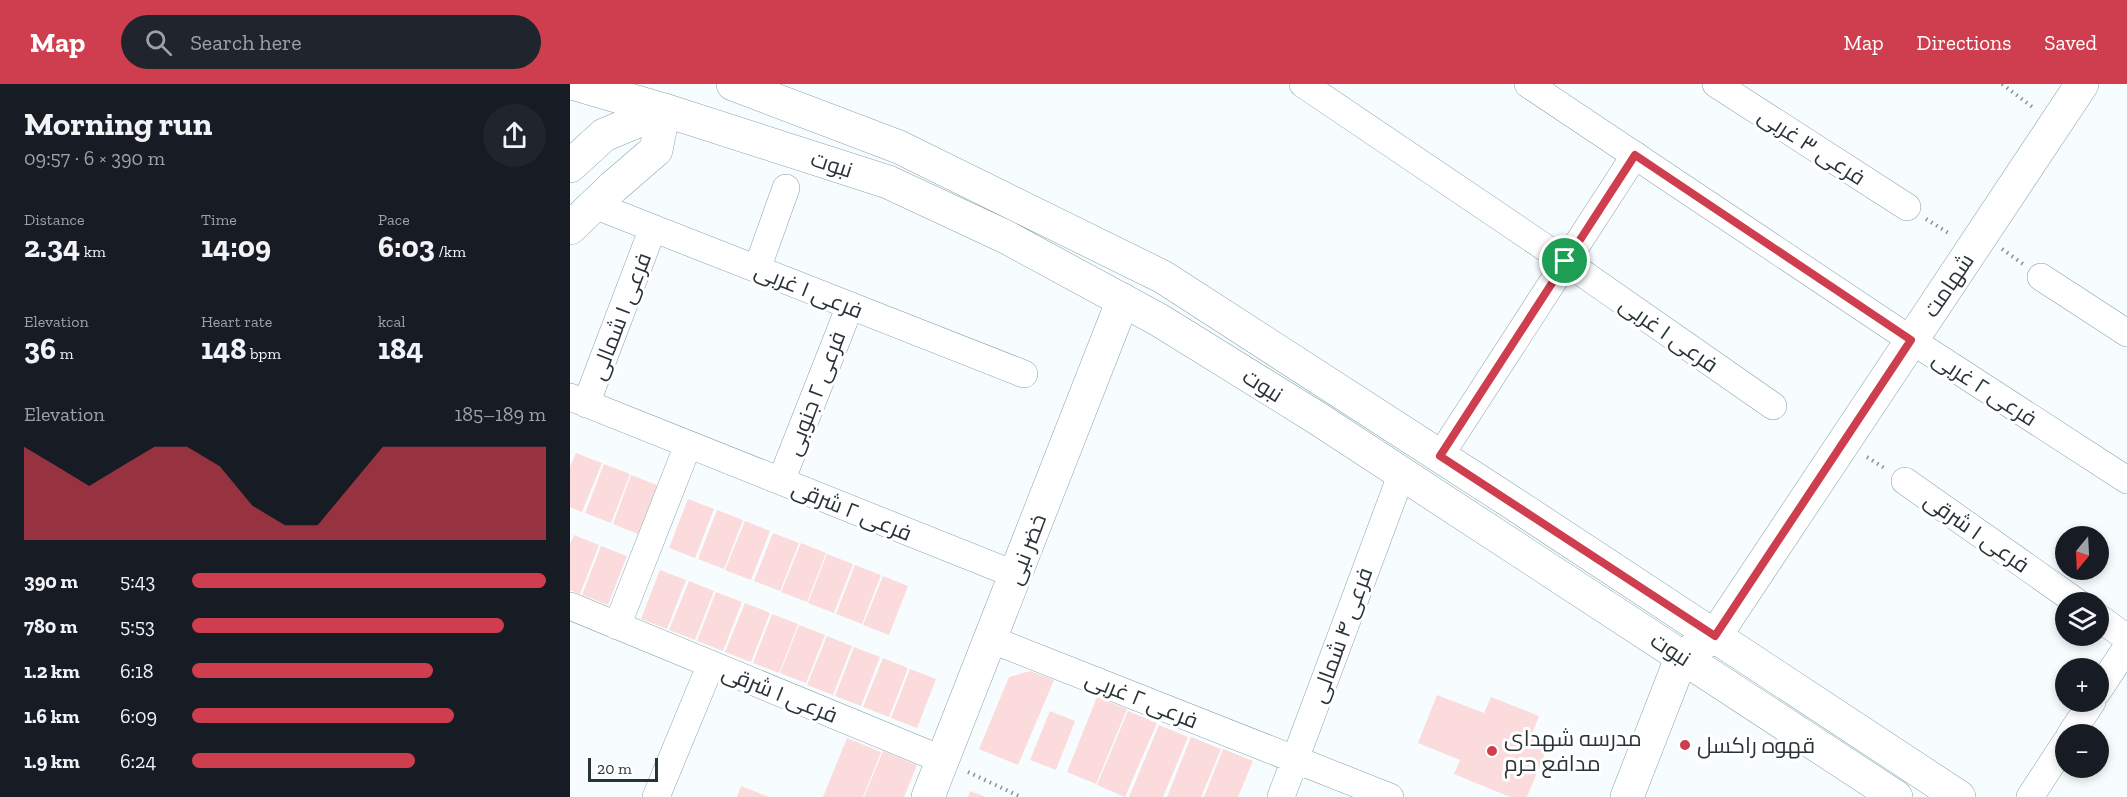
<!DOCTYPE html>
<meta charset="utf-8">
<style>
:root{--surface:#171b24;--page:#20242c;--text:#f1f3f6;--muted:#9ea1a6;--accent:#ce3e4e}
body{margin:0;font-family:"Zilla Slab",Cairo,serif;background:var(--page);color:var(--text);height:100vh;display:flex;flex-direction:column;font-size:22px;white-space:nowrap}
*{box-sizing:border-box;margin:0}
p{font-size:20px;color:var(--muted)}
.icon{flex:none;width:33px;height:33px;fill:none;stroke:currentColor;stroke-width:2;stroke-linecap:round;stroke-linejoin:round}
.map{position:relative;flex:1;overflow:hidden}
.side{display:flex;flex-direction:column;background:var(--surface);width:570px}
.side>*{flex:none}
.needle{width:39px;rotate:198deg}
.controls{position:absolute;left:1485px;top:442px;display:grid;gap:12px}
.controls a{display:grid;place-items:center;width:54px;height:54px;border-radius:50%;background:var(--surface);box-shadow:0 3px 9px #0003;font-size:30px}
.scale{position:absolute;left:18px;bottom:15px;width:70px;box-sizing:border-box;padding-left:6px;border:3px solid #283437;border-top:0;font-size:16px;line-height:21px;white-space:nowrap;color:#283437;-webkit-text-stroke:4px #fff;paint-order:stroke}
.pin{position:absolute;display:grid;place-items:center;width:51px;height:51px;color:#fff;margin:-26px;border:3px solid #fff;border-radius:50%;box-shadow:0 2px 6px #0007}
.round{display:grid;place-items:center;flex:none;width:63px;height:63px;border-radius:32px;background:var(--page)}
.overview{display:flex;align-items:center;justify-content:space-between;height:102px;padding:0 24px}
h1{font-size:33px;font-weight:700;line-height:45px}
.stats{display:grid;grid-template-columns:repeat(3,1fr);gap:9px;height:102px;padding:6px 24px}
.stats div{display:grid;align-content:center}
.stats b{font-size:30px;font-weight:700}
.stats small{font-size:16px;font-weight:400}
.stats p{font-size:16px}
.chart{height:168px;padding:12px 24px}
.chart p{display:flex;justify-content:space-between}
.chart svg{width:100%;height:108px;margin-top:6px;fill:var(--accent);opacity:.7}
ul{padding:0 24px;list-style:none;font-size:20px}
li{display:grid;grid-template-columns:96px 72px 1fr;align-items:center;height:45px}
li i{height:15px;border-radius:8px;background:var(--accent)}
header{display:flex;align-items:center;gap:36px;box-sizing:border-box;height:84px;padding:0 30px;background:var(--accent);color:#fff}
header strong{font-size:28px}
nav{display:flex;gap:33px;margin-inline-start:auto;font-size:21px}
.search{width:420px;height:54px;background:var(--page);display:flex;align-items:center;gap:15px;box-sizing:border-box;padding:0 21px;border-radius:33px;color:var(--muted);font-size:22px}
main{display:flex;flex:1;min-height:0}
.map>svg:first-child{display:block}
.building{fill:#fbdbdb}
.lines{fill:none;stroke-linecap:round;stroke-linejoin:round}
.minor-casing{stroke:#86a4ac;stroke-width:28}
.tertiary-casing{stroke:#86a4ac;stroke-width:34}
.secondary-casing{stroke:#86a4ac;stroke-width:34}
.path{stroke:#889294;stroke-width:4;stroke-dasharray:1.5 4.5;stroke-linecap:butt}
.minor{stroke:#fff;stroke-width:27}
.tertiary{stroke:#fff;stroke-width:33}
.secondary{stroke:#fff;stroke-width:33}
.route-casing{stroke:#fff;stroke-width:12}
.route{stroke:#ce3e4e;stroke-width:8}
.poi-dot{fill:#ce3e4e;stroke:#fff;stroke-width:2}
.labels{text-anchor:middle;stroke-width:6;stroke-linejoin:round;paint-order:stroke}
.street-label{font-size:22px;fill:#283437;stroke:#fff}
.poi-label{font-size:22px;fill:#283437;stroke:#fff;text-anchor:start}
</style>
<header>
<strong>Map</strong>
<div class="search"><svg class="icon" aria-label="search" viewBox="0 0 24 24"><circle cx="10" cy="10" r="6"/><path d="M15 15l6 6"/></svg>Search here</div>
<nav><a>Map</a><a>Directions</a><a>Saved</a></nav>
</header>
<main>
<section class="side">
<div class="overview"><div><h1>Morning run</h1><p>09:57 · 6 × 390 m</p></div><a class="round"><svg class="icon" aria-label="share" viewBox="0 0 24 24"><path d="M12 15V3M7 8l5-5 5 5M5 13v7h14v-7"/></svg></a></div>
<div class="stats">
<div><p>Distance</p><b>2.34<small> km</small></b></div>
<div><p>Time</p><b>14:09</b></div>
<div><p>Pace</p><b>6:03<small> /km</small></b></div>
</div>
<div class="stats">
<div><p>Elevation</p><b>36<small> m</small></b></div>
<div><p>Heart rate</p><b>148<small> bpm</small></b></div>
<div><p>kcal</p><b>184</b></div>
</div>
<div class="chart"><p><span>Elevation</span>185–189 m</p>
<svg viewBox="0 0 160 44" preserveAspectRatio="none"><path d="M0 44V6L10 14L20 22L30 14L40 6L50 6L60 14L70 30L80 38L90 38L100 22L110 6L120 6L130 6L140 6L150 6L160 6V44z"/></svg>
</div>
<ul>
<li><b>390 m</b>5:43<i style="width:100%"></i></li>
<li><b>780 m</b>5:53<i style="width:88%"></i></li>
<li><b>1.2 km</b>6:18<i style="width:68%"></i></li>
<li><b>1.6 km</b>6:09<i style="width:74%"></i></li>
<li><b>1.9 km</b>6:24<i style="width:63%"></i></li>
</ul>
</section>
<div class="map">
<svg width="1557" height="713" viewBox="0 0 1557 713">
<rect width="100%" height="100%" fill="#f7fdff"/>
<!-- building -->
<path class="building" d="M6,369L32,379L12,428L0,423V383Z
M34,380L60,390L41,439L15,429Z
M61,391L87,401L68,450L43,440Z
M118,415L144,425L125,474L99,464Z
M147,426L173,436L154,485L128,475Z
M175,437L200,447L181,496L155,486Z
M203,449L229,459L210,507L184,497Z
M4,451L29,461L10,510L0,506V460Z
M231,459L256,469L237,518L211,508Z
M31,462L57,472L38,521L12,511Z
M257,470L283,480L264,529L238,519Z
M285,481L311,491L292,540L266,530Z
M90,486L116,496L97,545L71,535Z
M313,492L338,502L319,551L293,541Z
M119,497L144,507L125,556L99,546Z
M146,508L172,518L153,567L127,557Z
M175,519L200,529L181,578L155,568Z
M202,530L228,540L209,589L183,579Z
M229,541L255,551L236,599L210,589Z
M257,552L282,562L263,611L237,601Z
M284,563L310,573L291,622L265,612Z
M313,574L338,584L319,633L293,623Z
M340,585L366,595L347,644L321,634Z
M460,587L484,596L448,681L409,665L439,593Z
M867,611L914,629L921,613L969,632L962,650L980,657L957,713H940L884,690L890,676L848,659Z
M527,613L557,625L526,700L497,688Z
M480,627L505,637L486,686L460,676Z
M558,627L587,639L555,713L527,701Z
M589,641L618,653L593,713H559Z
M621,653L651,665L631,713H597Z
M277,654L311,668L293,713H253Z
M653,665L683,677L668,713H634Z
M313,667L347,681L334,713H294Z
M171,702L199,713H167Z
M400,707L416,713H398Z"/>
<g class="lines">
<!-- minor casing -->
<g class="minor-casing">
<path id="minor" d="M733,0L995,177L1203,322
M958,0L1341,256L1557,396
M1146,0L1337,123
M24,121L454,290
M187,185L216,104
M1471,193L1557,249
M0,313L446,491
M16,320L83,144
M870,372L1065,71
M211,397L280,222
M1335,397L1508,519
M0,522L373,676
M1528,533L1557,554
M47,542L118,361
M420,555L820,713
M1528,607L1557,563
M1500,651L1522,618
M86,713L141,580
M711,713L832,389
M1460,713L1496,658"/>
</g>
<!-- tertiary casing -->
<g class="tertiary-casing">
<path id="tertiary" d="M0,82L34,51L94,26
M0,144L43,103L86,66L94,26
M358,713L553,216
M1057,713L1112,572L1145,552L1512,0"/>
</g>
<!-- secondary casing -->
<g class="secondary-casing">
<path id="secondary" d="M5,0L94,26L318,98L436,153L589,236L747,334L1326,713
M163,0L329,63L593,193L938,416L1389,713"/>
</g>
<!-- path -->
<path class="path" d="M1432,0L1465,25
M1356,135L1380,150
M1432,165L1453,180
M1297,373L1316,385
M398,688L451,713"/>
<!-- minor -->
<use href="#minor" class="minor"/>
<!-- tertiary -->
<use href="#tertiary" class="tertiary"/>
<!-- secondary -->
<use href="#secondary" class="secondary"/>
</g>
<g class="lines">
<!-- route casing -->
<g class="route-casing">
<path id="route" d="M1065,71L1341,256L1145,552L870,372Z"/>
</g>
<!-- route -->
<use href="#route" class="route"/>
</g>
<!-- markers -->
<g class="poi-dot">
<circle cx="1115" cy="661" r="6"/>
<circle cx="922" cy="667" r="6"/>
</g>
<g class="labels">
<!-- street labels -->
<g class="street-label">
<text transform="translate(1242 62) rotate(33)" y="8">فرعی ۳ غربی</text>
<text transform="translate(262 80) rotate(18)" y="8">نبوت</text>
<text transform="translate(1378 201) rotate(-56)" y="8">شهامت</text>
<text transform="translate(239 206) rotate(22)" y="8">فرعی ۱ غربی</text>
<text transform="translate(50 232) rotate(-69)" y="8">فرعی ۱‍ شمالی</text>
<text transform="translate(1099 250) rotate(35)" y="8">فرعی ۱ غربی</text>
<text transform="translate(693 301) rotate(32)" y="8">نبوت</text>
<text transform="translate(1415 304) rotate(33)" y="8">فرعی ۲ غربی</text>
<text transform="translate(245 309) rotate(-69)" y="8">فرعی ۲ جنوبی</text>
<text transform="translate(282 426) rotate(22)" y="8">فرعی ۲ شرقی</text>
<text transform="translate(1407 448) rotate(35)" y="8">فرعی ۱ شرقی</text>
<text transform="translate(456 465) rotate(-69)" y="8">خضر نبی</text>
<text transform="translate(771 551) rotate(-70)" y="8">فرعی ۴ شمالی</text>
<text transform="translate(1101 565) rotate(33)" y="8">نبوت</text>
<text transform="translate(210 609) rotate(22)" y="8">فرعی ۱ شرقی</text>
<text transform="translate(572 615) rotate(22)" y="8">فرعی ۲ غربی</text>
</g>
<!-- poi labels -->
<g class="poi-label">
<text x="934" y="662">مدرسه شهدای<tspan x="934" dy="25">مدافع حرم</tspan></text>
<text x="1127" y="669">قهوه راکسل</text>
</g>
</g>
</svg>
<div class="controls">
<a><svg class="needle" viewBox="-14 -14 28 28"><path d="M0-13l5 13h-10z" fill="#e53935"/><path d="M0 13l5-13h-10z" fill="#9ea1a6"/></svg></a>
<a><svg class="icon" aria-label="layers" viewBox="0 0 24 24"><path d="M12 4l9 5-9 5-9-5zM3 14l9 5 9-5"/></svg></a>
<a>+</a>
<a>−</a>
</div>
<div class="scale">20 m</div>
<div class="pin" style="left:995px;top:177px;background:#1e9e55"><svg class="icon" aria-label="arrive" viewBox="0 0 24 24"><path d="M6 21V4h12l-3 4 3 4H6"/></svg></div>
</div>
</main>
